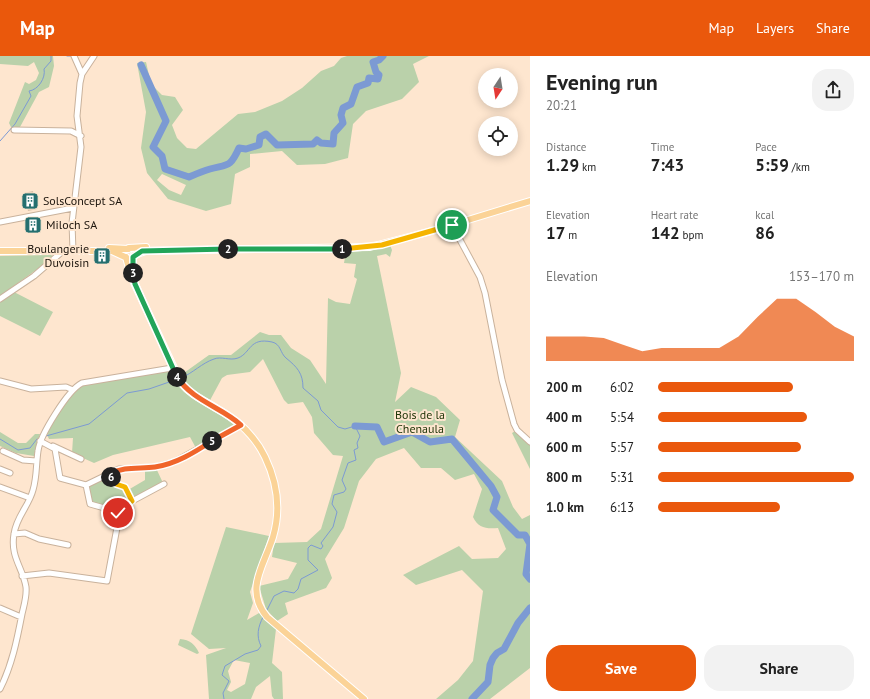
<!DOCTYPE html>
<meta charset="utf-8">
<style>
:root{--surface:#fff;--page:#f2f2f2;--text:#222;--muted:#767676;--accent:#ea580c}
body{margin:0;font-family:"PT Sans",sans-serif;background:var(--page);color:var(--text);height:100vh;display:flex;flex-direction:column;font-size:15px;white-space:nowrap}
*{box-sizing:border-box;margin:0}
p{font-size:13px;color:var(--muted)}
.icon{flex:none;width:22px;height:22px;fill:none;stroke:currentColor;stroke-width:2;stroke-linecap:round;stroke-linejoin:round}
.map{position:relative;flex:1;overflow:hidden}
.details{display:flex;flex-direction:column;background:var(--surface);width:340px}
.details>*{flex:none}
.needle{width:26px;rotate:192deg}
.fabs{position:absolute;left:478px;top:12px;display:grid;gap:8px}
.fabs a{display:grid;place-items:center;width:40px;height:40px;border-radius:50%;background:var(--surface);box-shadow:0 2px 10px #0003;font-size:20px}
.pin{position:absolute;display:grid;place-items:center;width:34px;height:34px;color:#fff;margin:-17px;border:2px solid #fff;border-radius:50%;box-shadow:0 1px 4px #0007}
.km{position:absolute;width:20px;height:20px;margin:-10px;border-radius:50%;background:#222;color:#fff;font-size:11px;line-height:20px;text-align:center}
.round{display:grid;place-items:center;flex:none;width:42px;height:42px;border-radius:16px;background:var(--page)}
.headline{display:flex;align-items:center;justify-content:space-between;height:68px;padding:0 16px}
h1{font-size:22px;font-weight:700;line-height:30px}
.metrics{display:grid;grid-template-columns:repeat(3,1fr);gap:6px;height:68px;padding:4px 16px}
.metrics div{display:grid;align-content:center}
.metrics b{font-size:17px;font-weight:700}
.metrics small{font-size:11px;font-weight:400}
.metrics p{font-size:11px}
.chart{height:112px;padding:8px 16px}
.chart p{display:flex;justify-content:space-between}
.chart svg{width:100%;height:72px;margin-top:4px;fill:var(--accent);opacity:.7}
.button{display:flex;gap:8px;margin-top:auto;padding:8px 16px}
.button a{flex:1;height:46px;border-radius:16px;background:var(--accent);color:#fff;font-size:16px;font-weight:700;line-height:46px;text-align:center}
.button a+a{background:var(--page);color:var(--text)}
ul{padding:0 16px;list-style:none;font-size:13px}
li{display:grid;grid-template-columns:64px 48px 1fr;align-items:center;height:30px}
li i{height:10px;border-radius:5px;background:var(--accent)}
header{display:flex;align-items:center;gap:24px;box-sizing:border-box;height:56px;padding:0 20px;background:var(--accent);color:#fff}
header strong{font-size:19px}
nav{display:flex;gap:22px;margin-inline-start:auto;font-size:14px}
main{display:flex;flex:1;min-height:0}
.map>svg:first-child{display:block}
.green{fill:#bad1aa;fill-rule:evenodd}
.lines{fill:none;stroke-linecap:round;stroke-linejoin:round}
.stream{stroke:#7c9ad3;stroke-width:1}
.river{stroke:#7c9ad3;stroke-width:7}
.building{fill:#d6bfa8}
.minor-casing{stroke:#c9b29c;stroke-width:7}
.major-casing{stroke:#fff;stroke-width:8}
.minor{stroke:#fff;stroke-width:5}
.major{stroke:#fbd397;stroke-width:6}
.split-1-casing{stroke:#fff;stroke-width:8}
.split-2-casing{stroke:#fff;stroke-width:8}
.split-3-casing{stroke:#fff;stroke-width:8}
.split-4-casing{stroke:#fff;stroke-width:8}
.split-5-casing{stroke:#fff;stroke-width:8}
.split-6-casing{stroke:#fff;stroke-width:8}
.split-7-casing{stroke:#fff;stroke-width:8}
.split-1{stroke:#f5b400;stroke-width:5}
.split-2{stroke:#22a559;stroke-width:5}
.split-3{stroke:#22a559;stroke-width:5}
.split-4{stroke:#22a559;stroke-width:5}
.split-5{stroke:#f0652b;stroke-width:5}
.split-6{stroke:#f0652b;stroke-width:5}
.split-7{stroke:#f5b400;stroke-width:5}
.labels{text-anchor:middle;stroke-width:4;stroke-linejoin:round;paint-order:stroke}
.poi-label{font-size:12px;fill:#1d150d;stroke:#fee6cf;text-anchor:start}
.park-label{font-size:12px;fill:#1e3407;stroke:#fee6cf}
</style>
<header>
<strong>Map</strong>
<nav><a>Map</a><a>Layers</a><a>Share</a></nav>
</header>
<main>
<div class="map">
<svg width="530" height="643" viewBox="0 0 530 643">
<rect width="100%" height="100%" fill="#fee6cf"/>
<!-- green -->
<path class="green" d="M0,0H53L54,10L49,31L39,36L20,71H11L9,67L25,26L29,28L36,24L39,17L34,6L28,10L0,8Z
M347,0H429L413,8L419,26L402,43L366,55L353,68L348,102L325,108L297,109L282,95L250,98V111L235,118L231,148L206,155L168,143L147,117L141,92L146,56L137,7L146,6L151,28L162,39L175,41L183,54L172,69L177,82L187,92L196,93L238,58L255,56L282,45L302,32L321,15L334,10L341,2ZM162,118L186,129L181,139L169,134L157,124Z
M390,189L392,194L390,201L386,198L377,200L401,317L395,346L411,331L436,341L460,364L455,381L502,425L513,451L522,463L530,459V612L490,643H436L458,624L473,605L483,535L462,514L416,529L403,519L459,490L472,503L498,502L506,493L498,472C486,473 478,472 473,461L482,433L474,418L455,424L441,412H421L404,392L376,403L359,425L344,472L325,503L332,522L326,532L285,547L288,558L277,565L266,553L259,530L288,523L297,507L272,501L274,487L307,486L321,473L343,400L333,399L314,377L312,361L303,346L288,348L284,344L263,303L250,316L227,319L222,322L208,348L241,369L197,394L190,381L113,399L94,407L72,397L73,382L49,383L47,379L49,372L74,335L85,329L172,312L181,319L209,299H231L260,276L269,279H281L291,292L310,304L326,328L328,242L336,246L350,248L357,223L354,221L356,208L344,207L346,196Z
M51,199L54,201L0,240V200Z
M14,236L53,256L40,280L0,260V245Z
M517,374L530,386V413L512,377Z
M0,376L18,387H26L35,378H40L34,400L16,397L0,390Z
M156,412L163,427L133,443L128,434L145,424V413Z
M105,421C117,424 124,434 130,444L120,449L118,454L92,448L88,429Z
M226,471L269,480L250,536L253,547L247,564L259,557L276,573L272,607L282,616L283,643H274L272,640L270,620L256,631L251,643H209L206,599L226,592L209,593L191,578ZM234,604L250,607L245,628L231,636L227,634L231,626L228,615Z
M180,583C190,584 195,588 199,597L197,598L178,589Z"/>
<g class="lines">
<!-- stream -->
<path class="stream" d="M67,0H72
M0,85L15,68L31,40L29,35C38,34 46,22 44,13L51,5V0
M181,322C193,317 202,307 214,303C221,300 230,305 238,302C251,297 249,281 272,286C281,288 280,297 286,302C297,311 303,317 303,332L318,345L321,354L338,371L345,373L355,370L360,380L357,387L358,392L354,394L356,404L348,407L342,424L346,433L344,436L334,439L332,448L337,456L333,471L321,487L323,490L321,493L311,489L308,492V504L318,514L301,523L298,533L294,537L284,535L274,540L267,554
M46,380L89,368L127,337L149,333L175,324
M0,383L18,394L30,392L37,383
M224,643L223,637L229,625L222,619L225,610L245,598L258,594L261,590C256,580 258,571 263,561"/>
<!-- river -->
<path class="river" d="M141,9L166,65L153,91L162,100L165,113L189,121C196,118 203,115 210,113C228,108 230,112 239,92L246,93L259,89L260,81L266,78L277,89L313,88L317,84L321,87L333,88L334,77L343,67L341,59L343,52L351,48L357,31L368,27L369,22L378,23L379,19L376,16L373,6L379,4L383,0
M355,370L377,371L384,386L412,376L430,386L452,383L491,430L497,441L493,454L518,479H525L530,488L526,518L530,523
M472,643L488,626L490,609L493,602L497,597L504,593L518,567L530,552"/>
</g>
<!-- building -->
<path class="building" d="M33,135L37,153L28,155L24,137Z
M39,164V173L26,174V165Z"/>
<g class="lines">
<!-- minor casing -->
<g class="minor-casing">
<path id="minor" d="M74,0L82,18
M14,74L71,75L81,80
M0,166L73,152
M452,169L480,221L485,237L502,324L514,368L517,374L530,386
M73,195L72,167L81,91L77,60L80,27L82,18L94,0
M0,243L34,220L63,195
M0,325L31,333L66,331L73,334
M53,390L81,403
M3,395L23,404L36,405
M0,413L10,417
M110,417L116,428L125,431L132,445
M86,429L119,413L156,411L174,406L241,369
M0,431L30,442
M118,457L123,450L164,428
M14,478L25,477L39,483L68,489
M22,520L49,517L107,525L119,461L118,457L115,455L90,448L86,429L60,422L55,393L40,385
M0,552L21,561
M0,633C12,609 17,584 22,558C24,549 27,540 26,531C23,512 10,501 14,478C16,461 29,450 33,434C37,421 36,408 38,395C40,379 68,334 82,327L172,312"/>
</g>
<!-- major casing -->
<g class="major-casing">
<path id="major" d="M109,192L128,193
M129,192L146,191
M0,195H112L125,201
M134,199L146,195L370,191L432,175L530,145
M126,201L131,220L181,327C191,339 203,344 216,352C236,363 255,380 265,401C277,426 281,454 273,481C264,510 244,533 267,561L364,643
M133,217V201"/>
</g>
<!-- minor -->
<use href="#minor" class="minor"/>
<!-- major -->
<use href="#major" class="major"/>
</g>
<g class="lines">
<!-- split-1 casing -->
<g class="split-1-casing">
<path id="split-1" d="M342,193L382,189L452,169"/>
</g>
<!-- split-2 casing -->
<g class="split-2-casing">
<path id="split-2" d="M228,193H342"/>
</g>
<!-- split-3 casing -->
<g class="split-3-casing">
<path id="split-3" d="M133,217V201L142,195L228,193"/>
</g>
<!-- split-4 casing -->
<g class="split-4-casing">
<path id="split-4" d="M133,217L135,228L177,321"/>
</g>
<!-- split-5 casing -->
<g class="split-5-casing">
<path id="split-5" d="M177,321C193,345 221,351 241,369L212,385"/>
</g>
<!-- split-6 casing -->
<g class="split-6-casing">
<path id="split-6" d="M111,421L110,418C124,410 139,413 155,411C176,408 195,396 212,385"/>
</g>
<!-- split-7 casing -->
<g class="split-7-casing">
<path id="split-7" d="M111,421L116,428L125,431L132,445L123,450L118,457"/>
</g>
<!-- split-1 -->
<use href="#split-1" class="split-1"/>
<!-- split-2 -->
<use href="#split-2" class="split-2"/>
<!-- split-3 -->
<use href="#split-3" class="split-3"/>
<!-- split-4 -->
<use href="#split-4" class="split-4"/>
<!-- split-5 -->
<use href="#split-5" class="split-5"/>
<!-- split-6 -->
<use href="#split-6" class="split-6"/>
<!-- split-7 -->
<use href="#split-7" class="split-7"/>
</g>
<!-- icons -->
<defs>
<g id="building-square" transform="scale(0.9)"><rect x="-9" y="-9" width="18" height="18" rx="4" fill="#246f6f" stroke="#fee6cf"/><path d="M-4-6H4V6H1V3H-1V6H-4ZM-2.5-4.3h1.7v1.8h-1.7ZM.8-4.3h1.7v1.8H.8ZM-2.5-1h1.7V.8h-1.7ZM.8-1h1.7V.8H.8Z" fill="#fff"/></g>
</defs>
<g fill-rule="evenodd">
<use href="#building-square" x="30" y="145"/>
<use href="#building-square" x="33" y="169"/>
<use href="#building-square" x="102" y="200"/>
</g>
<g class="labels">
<!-- poi labels -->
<g class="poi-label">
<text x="43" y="149">SolsConcept SA</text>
<text x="46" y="173">Miloch SA</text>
<text x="89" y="197" text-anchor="end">Boulangerie<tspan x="89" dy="14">Duvoisin</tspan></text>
</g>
<!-- park labels -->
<g class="park-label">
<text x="420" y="363">Bois de la<tspan x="420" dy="14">Chenaula</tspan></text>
</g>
</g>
</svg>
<div class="fabs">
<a><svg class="needle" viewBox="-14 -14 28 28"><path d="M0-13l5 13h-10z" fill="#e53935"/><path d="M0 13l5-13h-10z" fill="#767676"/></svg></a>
<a><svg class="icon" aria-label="locate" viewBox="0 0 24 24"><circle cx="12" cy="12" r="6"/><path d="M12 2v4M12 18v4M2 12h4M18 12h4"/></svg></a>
</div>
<div class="pin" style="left:452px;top:169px;background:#1e9e55"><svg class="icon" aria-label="arrive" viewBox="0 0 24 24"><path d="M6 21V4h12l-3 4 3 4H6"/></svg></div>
<div class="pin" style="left:118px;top:457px;background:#d93025"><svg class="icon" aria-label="check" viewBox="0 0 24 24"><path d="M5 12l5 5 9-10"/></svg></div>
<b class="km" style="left:342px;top:193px">1</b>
<b class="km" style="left:228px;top:193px">2</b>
<b class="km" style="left:133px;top:217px">3</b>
<b class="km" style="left:177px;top:321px">4</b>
<b class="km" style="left:212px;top:385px">5</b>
<b class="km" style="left:111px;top:421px">6</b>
</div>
<section class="details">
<div class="headline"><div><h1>Evening run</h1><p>20:21</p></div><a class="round"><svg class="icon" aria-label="share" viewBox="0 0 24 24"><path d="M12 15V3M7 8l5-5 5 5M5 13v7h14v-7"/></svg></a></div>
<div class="metrics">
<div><p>Distance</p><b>1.29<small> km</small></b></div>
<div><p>Time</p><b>7:43</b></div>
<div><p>Pace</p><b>5:59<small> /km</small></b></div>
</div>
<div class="metrics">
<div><p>Elevation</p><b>17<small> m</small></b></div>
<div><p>Heart rate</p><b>142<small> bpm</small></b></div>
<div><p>kcal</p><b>86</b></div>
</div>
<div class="chart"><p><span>Elevation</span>153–170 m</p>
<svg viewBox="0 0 160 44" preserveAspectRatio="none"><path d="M0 44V29L10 29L20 29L30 30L40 34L50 38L60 36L70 36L80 36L90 36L100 29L110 17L120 6L130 6L140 14L150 23L160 29V44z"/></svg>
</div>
<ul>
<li><b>200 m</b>6:02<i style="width:69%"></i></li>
<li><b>400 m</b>5:54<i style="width:76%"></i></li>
<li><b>600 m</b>5:57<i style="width:73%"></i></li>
<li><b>800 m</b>5:31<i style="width:100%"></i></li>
<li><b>1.0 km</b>6:13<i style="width:62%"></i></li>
</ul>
<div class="button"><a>Save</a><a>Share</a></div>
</section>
</main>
